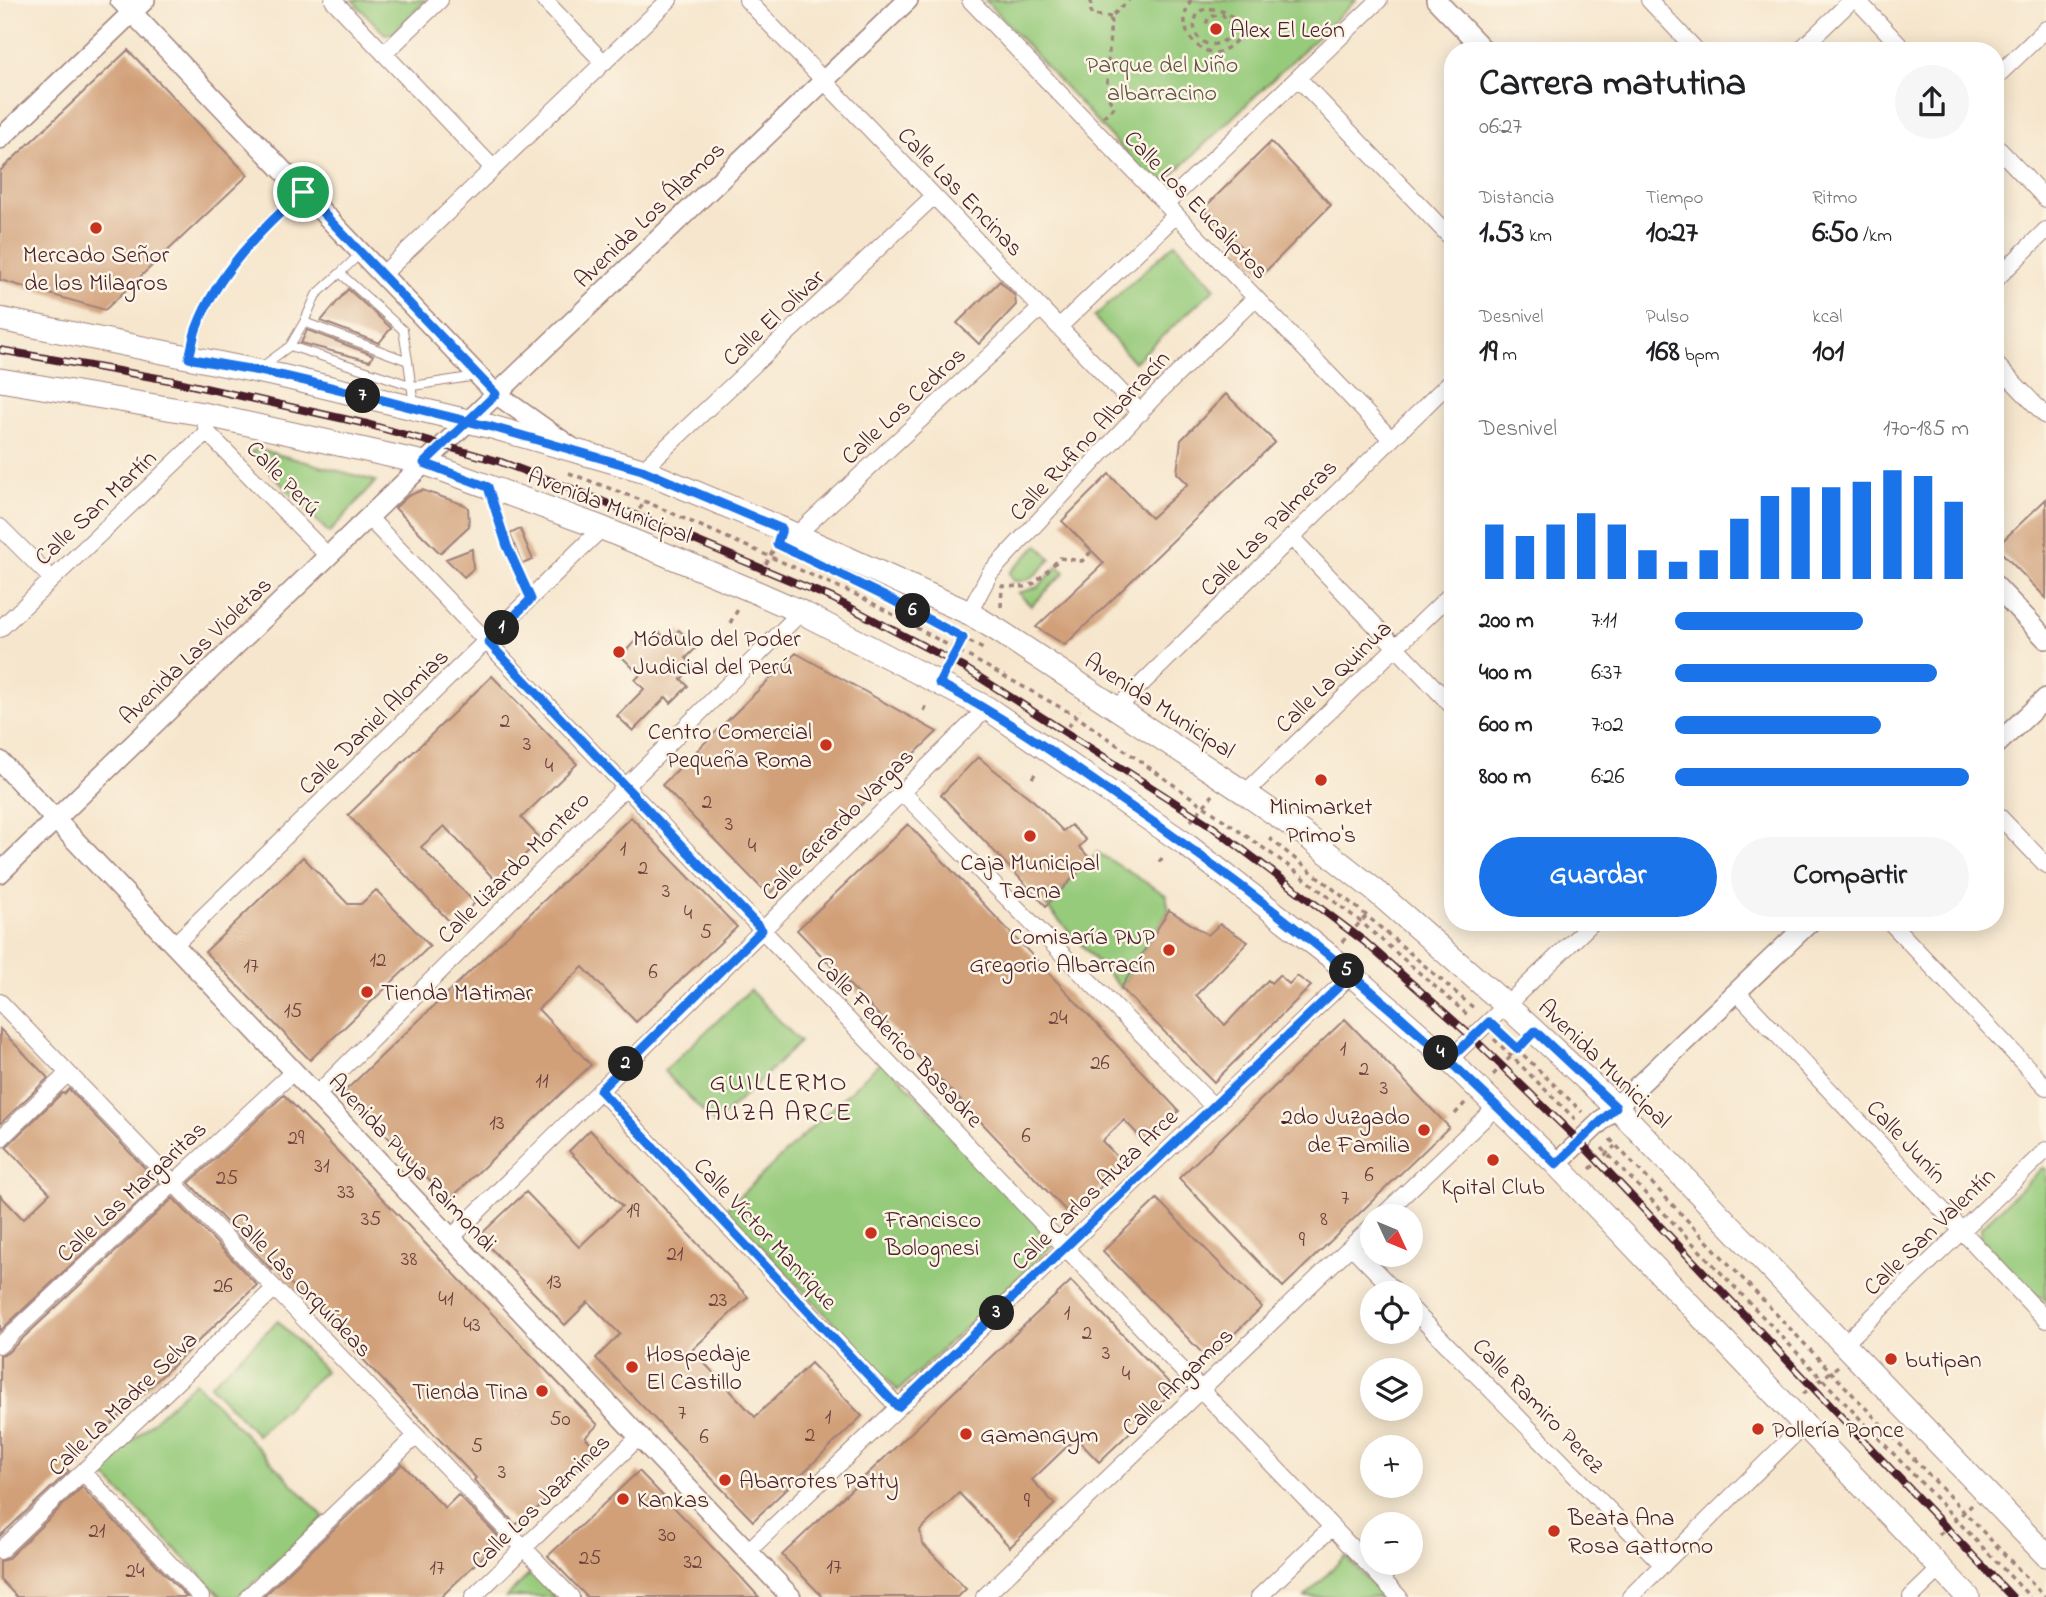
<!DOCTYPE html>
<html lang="es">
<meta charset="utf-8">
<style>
:root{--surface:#fff;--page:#f6f6f6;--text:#202124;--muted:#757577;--accent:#1a73e8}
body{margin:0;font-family:"Indie Flower",sans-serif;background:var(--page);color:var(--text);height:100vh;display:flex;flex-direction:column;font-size:26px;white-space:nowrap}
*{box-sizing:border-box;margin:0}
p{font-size:23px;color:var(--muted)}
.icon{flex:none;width:38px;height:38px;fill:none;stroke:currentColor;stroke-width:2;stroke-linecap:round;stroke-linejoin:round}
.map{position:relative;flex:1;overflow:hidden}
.side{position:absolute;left:1444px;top:42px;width:560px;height:889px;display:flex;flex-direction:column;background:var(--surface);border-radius:28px;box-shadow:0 4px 18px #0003}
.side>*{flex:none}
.needle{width:46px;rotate:134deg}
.buttons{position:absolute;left:1360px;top:1204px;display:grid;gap:14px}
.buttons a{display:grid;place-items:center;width:63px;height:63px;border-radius:50%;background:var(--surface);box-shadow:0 4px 18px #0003;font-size:35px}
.pin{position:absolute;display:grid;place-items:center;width:60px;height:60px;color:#fff;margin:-30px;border:4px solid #fff;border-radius:50%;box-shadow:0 2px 7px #0007}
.km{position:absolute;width:35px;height:35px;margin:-18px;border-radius:50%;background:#222;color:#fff;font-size:19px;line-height:35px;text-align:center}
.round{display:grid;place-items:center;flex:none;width:74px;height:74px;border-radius:37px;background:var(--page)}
.summary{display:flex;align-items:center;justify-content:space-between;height:119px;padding:0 35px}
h1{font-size:38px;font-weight:800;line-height:52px}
.stats{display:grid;grid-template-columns:repeat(3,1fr);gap:10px;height:119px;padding:7px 35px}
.stats div{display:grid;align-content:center}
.stats b{font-size:30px;font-weight:800}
.stats small{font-size:19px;font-weight:400}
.stats p{font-size:19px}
.chart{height:196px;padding:14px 35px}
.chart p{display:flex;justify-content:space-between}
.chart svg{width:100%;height:126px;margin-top:7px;stroke:var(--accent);stroke-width:6}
.primary-button{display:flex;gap:14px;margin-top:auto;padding:14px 35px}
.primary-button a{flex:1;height:80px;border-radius:42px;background:var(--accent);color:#fff;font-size:28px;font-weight:800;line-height:80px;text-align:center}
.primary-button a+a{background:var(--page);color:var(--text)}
ul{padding:0 35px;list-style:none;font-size:23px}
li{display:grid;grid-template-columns:112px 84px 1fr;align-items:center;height:52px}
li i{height:18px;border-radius:9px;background:var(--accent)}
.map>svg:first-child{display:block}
.green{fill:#97cb7b;stroke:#707553;stroke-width:2}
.building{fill:#d1a079}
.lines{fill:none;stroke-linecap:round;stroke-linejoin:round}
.service-casing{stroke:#a0827c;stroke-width:10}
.minor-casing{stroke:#a0827c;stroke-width:18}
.tertiary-casing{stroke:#a0827c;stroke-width:22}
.secondary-casing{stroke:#a0827c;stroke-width:25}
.path{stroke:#a0827c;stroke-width:3.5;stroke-dasharray:5 5;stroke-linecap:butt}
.service{stroke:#fff;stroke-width:8}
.minor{stroke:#fff;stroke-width:16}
.tertiary{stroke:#fff;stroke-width:19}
.secondary{stroke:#fff;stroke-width:23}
.rail-casing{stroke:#4a1f2b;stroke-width:8}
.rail{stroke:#fcf5e5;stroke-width:5;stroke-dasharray:16;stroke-linecap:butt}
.route-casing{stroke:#fff;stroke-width:14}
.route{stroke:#1a73e8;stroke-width:9}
.poi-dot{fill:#c8321e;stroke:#fcf5e5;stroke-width:2.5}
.labels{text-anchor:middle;stroke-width:5;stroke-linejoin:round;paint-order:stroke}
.number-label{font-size:21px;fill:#6c3f3e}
.poi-label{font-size:24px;fill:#4a1f2b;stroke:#fcf5e5;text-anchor:start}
.park-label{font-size:24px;fill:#615343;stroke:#fcf5e5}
.street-label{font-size:24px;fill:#4a1f2b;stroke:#fcf5e5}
.neighbourhood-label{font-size:26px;letter-spacing:2px;fill:#4a1f2b;stroke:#fcf5e5}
</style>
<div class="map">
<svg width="2046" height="1597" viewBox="0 0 2046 1597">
<rect width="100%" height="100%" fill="#fcf5e5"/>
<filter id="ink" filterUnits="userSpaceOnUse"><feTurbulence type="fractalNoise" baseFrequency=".0143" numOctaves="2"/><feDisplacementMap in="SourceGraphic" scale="14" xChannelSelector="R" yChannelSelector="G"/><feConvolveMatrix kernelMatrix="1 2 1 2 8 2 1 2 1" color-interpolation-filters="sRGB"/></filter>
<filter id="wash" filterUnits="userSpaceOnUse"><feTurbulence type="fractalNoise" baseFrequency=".00686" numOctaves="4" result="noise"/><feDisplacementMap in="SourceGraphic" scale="28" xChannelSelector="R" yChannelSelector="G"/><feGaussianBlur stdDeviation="1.57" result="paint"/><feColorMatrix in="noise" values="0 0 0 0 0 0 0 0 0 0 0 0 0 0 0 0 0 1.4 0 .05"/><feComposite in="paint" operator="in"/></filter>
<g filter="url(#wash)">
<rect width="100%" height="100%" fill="#f6e6cd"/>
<!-- green -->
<path class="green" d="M352,0H426L393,33L385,34Z
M985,0H1356L1162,185H1155Z
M1175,243L1215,288L1134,362L1094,317Z
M258,449L376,481L329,533L250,452Z
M1038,545L1051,559C1040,570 1032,583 1014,581L1009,573Z
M1058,566L1065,572L1031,606L1018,593L1038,587Z
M1097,852L1166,895L1169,910L1121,988L1046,906Z
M750,990L800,1042L715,1124L664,1071Z
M883,1060L1055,1243L898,1391L726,1209Z
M2042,1168L2046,1169V1301L2042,1297L2036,1296L1981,1239V1227Z
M278,1321L325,1371L257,1435L210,1385Z
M195,1382L324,1517L239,1597H222L100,1471Z
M1345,1556L1385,1597H1305Z
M532,1572L555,1597H506Z"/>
<g id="blocks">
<!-- building -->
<path class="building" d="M128,50L248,175L105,310L0,280V171Z
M1271,142L1331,205L1263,274L1237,249L1240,246L1203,209Z
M1000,281L1015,296L1016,305L979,344L957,323Z
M348,289L391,328L379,343L321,321Z
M307,330L373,355L370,361L301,343Z
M1226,394L1275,442L1065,645L1036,627L1104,563L1062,521L1109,474L1151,518L1188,484L1177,473L1181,440Z
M422,490L465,505L468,508L469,526L440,553L395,508L408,496Z
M2046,499V598L1996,547Z
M520,529L533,560L522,564L510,534Z
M472,549L473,569L464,577L446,559Z
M679,630L697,647L686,658L694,666L681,679L688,686L671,703L666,697L633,731L617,716L644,689L635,680L640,675L621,656L640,636L648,645L660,633L668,641Z
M796,653L937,732L768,895L662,785Z
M492,676L577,764L521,818L541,839L497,882L444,826L421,847L475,903L452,924L348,815Z
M978,757L1035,802L1063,831L1071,825L1086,840L1079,847L1091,859L1046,906L941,795Z
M631,817L737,927L636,1022L583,967L538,1009L591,1065L449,1200L344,1092Z
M908,824L1179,1111L1146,1143L1124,1120L1102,1141L1124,1164L1071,1216L797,930Z
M303,857L348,904H361L376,890L430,946L310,1060L205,952Z
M1169,910L1208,935L1220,924L1248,942L1196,995L1225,1025L1268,980L1271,983L1279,975L1289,984L1297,976L1311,986L1214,1082L1121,988Z
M1345,1019L1449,1127L1283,1287L1179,1178Z
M0,1029L48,1078L0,1124Z
M69,1089L159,1183L0,1331V1195L23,1219L50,1193L6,1147L62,1093L64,1094Z
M284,1095L598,1425L585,1437L598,1450L521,1524L519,1522L516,1525L474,1480L476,1478L275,1267L272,1270L189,1183Z
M590,1130L748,1297L692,1350L755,1417L811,1363L862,1416L753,1521L596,1358L620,1334L588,1302L565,1325L479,1236L526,1192L579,1247L622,1206L569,1151Z
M173,1198L257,1285L65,1468L69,1471L0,1536V1355L7,1353Z
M1157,1199L1262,1307L1208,1359L1103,1251Z
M1071,1281L1175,1389L1099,1462L1076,1438L1032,1480L1055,1504L1010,1547L959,1493L920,1530L922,1543L966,1589L958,1597H823L782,1555Z
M402,1464L445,1508L458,1495L501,1539L441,1597H263Z
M639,1471L740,1576L759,1597H587L548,1556Z
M82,1487L187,1597H17L0,1579V1561L7,1559Z"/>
</g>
</g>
<g filter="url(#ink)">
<use href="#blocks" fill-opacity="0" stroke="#a0827c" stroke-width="2"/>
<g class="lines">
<!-- service casing -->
<g class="service-casing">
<path id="service" d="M340,273L361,253
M304,322L316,295L340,273L403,330L408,361
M290,346L413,386L476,376
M190,355C205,289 251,238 302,193
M260,368L290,346L304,322L408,361L414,406
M490,491L507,546L531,599"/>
</g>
<!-- minor casing -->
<g class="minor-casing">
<path id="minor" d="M333,0L493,168
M544,0L604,63
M747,0L1141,413
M970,0L1391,439
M1649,0L1697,51
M1857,0L1905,51
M1799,51L1852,0
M384,54L440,0
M1298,78L1452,239
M1995,78L2046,29
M1995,145L2046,199
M1166,204L1379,0
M382,275L669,0
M1995,280L2046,230
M1059,327L1176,215
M1995,363L2046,416
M205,422L207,432L328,556
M642,470L934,196
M368,517L1399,1597
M0,527L52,579
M795,536L1041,308
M1291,537L1452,706
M969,613L990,573L1154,397L1255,298
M0,629L207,432
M1117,708L1452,380
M902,792L1213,1106
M1245,793L1452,593
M1995,812L2046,865
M1890,922L2046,1087
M174,945L602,528
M1737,992L2046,1320
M0,1002L571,1597
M1449,1060L1593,922
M600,1090L898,1407
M316,1095L801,612
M0,1139L68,1073
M1382,1216L1497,1106
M451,1238L987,708
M1351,1246L1397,1293
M1410,1307L1663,1565
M1844,1344L2046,1150
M0,1345L294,1071
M83,1472L201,1597
M0,1551L275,1288
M747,1552L1351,975
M248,1597L416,1436
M473,1597L639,1437
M984,1597L1372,1226
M1259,1597L1332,1527
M1630,1597L1805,1424
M1911,1597L1941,1568"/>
</g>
<!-- tertiary casing -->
<g class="tertiary-casing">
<path id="tertiary" d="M120,0L496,394L571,447
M1436,0L1485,51
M0,139L145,0
M1995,585L2046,639
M1995,746L2046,698
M0,761L791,1597
M0,873L408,479L908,0
M1556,1164L1810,922"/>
</g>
<!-- secondary casing -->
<g class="secondary-casing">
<path id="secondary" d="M0,319L281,376L492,427L642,470L782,529L969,613L999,631L1245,793L1304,834L1378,893L1506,1005L1616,1107L2046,1555
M0,380L203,414L424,463L602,528L751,590L801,612L987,708L1184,843L1330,956L1449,1060L1556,1164L1968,1597"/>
</g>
<!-- path -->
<path class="path" d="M1091,0V15L1111,17
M1191,0C1176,23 1190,51 1217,53C1265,34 1224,0 1200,11C1184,30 1205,58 1229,37L1230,24L1222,14L1209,17L1205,26
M1103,117L1114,107L1108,97L1107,83L1111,17L1129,0
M569,473L649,503L861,597L1076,716L1286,864L1361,922L1470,1017
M633,517L646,501
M761,573L774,549
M1001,607L1002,586L1025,587L1035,583L1060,558L1082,561L1092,551
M730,623L740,606
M943,627L983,649
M948,664L963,637
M924,711L928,702
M1063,735L1080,710
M1032,778L1038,770
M1191,821L1213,795
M1269,838L1366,915L1476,1010
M1159,862L1165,855
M1342,942L1368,914
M1502,1034L1582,1112
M1494,1039L1575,1119
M1493,1075L1519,1048
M1455,1114L1465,1103
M1610,1139L2045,1597
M1602,1148L2030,1597
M1590,1169L1615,1146
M1803,1394L1838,1366
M1939,1535L1972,1505"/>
<!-- service -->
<use href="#service" class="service"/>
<!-- minor -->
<use href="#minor" class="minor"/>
<!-- tertiary -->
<use href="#tertiary" class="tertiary"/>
<!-- secondary -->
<use href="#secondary" class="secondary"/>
<!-- rail casing -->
<g class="rail-casing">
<path id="rail" d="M0,350L169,380L367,424L501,462L575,490L832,598L965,668L1210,825L1365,942L1472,1037L1580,1142L2012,1597"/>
</g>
<!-- rail -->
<use href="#rail" class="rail"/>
</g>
</g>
<g class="lines" filter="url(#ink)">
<!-- route casing -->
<g class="route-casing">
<path id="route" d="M303,192L496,394L424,463L488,487L507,546L531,599L488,642L762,930L600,1090L898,1407L1351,975L1449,1060L1489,1022L1518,1049L1535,1031L1616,1107L1556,1164C1483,1092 1409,1021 1330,956C1262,900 1190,847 1117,797C1059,756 1002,716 939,683L963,638L890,599L777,544L782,529L642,470L492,427C423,411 354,392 284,376C253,369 221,365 189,358C192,348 193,337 197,327C217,274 261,229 303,192"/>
</g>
<!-- route -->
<use href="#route" class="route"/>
</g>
<!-- markers -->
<g class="poi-dot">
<circle cx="1216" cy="29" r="7"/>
<circle cx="96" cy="228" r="7"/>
<circle cx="619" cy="652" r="7"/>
<circle cx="826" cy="745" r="7"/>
<circle cx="1321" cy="780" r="7"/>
<circle cx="1030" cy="836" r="7"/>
<circle cx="1169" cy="950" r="7"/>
<circle cx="367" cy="992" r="7"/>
<circle cx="1424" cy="1130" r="7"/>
<circle cx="1493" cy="1160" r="7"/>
<circle cx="871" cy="1233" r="7"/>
<circle cx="1891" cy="1359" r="7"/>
<circle cx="632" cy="1367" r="7"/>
<circle cx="542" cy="1391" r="7"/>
<circle cx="1758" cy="1429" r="7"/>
<circle cx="966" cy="1434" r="7"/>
<circle cx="725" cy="1480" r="7"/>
<circle cx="623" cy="1499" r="7"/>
<circle cx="1554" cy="1531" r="7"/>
</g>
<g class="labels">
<!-- number labels -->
<g class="number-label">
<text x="505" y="727">2</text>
<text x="527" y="750">3</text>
<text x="549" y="772">4</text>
<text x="707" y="808">2</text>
<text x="729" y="830">3</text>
<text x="752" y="852">4</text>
<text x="623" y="855">1</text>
<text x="643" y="874">2</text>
<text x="666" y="897">3</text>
<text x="688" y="919">4</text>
<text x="706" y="938">5</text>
<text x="378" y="966">12</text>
<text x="251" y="972">17</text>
<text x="653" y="978">6</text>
<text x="293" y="1017">15</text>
<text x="1058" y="1024">24</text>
<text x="1343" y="1055">1</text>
<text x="1100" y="1069">26</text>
<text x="1364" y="1075">2</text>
<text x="542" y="1087">11</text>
<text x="1384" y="1094">3</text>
<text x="497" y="1129">13</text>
<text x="1026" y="1142">6</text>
<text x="296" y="1144">29</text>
<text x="322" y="1172">31</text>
<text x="1369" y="1181">6</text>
<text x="227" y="1184">25</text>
<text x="346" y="1198">33</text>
<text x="1345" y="1204">7</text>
<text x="633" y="1217">19</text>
<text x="371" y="1225">35</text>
<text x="1324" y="1225">8</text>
<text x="1302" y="1246">9</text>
<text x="675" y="1260">21</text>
<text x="409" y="1265">38</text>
<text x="554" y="1288">13</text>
<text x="223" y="1292">26</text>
<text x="446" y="1305">41</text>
<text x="718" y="1306">23</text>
<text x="1067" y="1319">1</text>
<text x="472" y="1331">43</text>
<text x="1087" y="1339">2</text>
<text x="1106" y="1359">3</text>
<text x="1126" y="1380">4</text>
<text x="682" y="1419">7</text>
<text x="828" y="1423">1</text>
<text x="560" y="1425">50</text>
<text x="810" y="1441">2</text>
<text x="704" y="1443">6</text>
<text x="477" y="1452">5</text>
<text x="502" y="1478">3</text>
<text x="1027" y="1507">9</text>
<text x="97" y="1537">21</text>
<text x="667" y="1541">30</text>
<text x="590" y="1564">25</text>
<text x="693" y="1568">32</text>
<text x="834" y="1573">17</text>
<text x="437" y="1574">17</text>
<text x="135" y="1577">24</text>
</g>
<!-- poi labels -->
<g class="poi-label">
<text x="1230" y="37">Alex El León</text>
<text x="96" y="262" text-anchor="middle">Mercado Señor<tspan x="96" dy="28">de los Milagros</tspan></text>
<text x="633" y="646">Módulo del Poder<tspan x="633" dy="28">Judicial del Perú</tspan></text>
<text x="812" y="739" text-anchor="end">Centro Comercial<tspan x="812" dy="28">Pequeña Roma</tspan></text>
<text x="1321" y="814" text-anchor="middle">Minimarket<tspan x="1321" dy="28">Primo's</tspan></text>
<text x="1030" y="870" text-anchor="middle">Caja Municipal<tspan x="1030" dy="28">Tacna</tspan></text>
<text x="1155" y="944" text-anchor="end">Comisaría PNP<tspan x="1155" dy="28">Gregorio Albarracín</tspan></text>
<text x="381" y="1000">Tienda Matimar</text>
<text x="1410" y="1124" text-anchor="end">2do Juzgado<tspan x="1410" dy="28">de Familia</tspan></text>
<text x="1493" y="1194" text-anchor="middle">Kpital Club</text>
<text x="885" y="1227">Francisco<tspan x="885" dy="28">Bolognesi</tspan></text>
<text x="646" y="1361">Hospedaje<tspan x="646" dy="28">El Castillo</tspan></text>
<text x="1905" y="1367">butipan</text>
<text x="528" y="1399" text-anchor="end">Tienda Tina</text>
<text x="1772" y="1437">Pollería Ponce</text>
<text x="980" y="1442">GamanGym</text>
<text x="739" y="1488">Abarrotes Patty</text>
<text x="637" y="1507">Kankas</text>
<text x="1568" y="1525">Beata Ana<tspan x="1568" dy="28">Rosa Gattorno</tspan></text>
</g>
<!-- park labels -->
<g class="park-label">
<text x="1162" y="72">Parque del Niño<tspan x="1162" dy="28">albarracino</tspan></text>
</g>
<!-- street labels -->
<g class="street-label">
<text transform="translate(961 191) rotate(46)" y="8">Calle Las Encinas</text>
<text transform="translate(1197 204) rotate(46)" y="8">Calle Los Eucaliptos</text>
<text transform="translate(649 214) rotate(-44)" y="8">Avenida Los Álamos</text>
<text transform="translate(773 317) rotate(-43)" y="8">Calle El Olivar</text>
<text transform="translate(903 405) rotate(-43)" y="8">Calle Los Cedros</text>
<text transform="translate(1089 435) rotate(-47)" y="8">Calle Rufino Albarracín</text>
<text transform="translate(284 478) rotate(46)" y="8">Calle Perú</text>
<text transform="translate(610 505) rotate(21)" y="8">Avenida Municipal</text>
<text transform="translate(95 507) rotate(-43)" y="8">Calle San Martín</text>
<text transform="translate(1268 527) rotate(-45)" y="8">Calle Las Palmeras</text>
<text transform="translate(195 650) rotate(-44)" y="8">Avenida Las Violetas</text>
<text transform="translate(1333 676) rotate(-44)" y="8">Calle La Quinua</text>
<text transform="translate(1160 705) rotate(33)" y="8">Avenida Municipal</text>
<text transform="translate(373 721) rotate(-44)" y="8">Calle Daniel Alomias</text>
<text transform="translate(837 824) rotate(-45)" y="8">Calle Gerardo Vargas</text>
<text transform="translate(513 867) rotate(-45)" y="8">Calle Lizardo Montero</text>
<text transform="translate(900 1041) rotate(46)" y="8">Calle Federico Basadre</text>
<text transform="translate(1605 1063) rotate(44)" y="8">Avenida Municipal</text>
<text transform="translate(1907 1141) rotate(47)" y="8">Calle Junín</text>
<text transform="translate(413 1162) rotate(47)" y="8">Avenida Puya Raimondi</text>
<text transform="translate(1094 1189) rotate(-44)" y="8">Calle Carlos Auza Arce</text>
<text transform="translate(131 1191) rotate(-43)" y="8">Calle Las Margaritas</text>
<text transform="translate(1929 1231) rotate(-44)" y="8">Calle San Valentín</text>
<text transform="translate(766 1233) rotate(47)" y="8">Calle Víctor Manrique</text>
<text transform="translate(302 1284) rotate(46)" y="8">Calle Las Orquídeas</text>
<text transform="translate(1177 1381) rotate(-44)" y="8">Calle Angamos</text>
<text transform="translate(122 1403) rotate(-44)" y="8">Calle La Madre Selva</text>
<text transform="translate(1539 1405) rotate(46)" y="8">Calle Ramiro Perez</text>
<text transform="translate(540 1501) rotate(-44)" y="8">Calle Los Jazmines</text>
</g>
<!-- neighbourhood labels -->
<g class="neighbourhood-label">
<text x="779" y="1090">GUILLERMO<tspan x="779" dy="30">AUZA ARCE</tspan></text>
</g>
</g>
</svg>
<div class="buttons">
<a><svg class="needle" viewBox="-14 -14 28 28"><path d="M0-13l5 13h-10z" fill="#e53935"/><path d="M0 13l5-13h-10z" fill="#757577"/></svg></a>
<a><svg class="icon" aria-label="locate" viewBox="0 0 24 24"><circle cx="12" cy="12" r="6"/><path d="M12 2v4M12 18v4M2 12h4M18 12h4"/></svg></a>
<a><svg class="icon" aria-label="layers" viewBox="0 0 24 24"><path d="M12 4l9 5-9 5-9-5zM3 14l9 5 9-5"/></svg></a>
<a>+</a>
<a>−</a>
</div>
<div class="pin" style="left:303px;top:192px;background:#1e9e55"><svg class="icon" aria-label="arrive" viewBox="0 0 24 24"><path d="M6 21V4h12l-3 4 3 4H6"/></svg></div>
<b class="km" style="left:502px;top:628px">1</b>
<b class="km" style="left:626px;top:1064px">2</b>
<b class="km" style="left:997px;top:1313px">3</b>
<b class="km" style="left:1441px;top:1053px">4</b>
<b class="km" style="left:1347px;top:971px">5</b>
<b class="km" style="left:913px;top:611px">6</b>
<b class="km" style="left:363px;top:396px">7</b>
<section class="side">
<div class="summary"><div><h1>Carrera matutina</h1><p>06:27</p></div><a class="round"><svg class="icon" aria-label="share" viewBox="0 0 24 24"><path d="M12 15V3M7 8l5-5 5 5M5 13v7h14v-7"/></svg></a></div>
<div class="stats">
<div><p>Distancia</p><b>1.53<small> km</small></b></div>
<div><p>Tiempo</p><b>10:27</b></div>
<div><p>Ritmo</p><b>6:50<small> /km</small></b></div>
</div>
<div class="stats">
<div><p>Desnivel</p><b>19<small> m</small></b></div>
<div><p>Pulso</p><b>168<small> bpm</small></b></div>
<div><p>kcal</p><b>101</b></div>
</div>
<div class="chart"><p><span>Desnivel</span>170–185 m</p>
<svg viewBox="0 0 160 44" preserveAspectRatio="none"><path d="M5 44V25M15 44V29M25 44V25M35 44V21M45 44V25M55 44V34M65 44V38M75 44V34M85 44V23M95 44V15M105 44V12M115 44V12M125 44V10M135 44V6M145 44V8M155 44V17"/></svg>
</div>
<ul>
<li><b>200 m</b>7:11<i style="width:64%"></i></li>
<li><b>400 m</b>6:37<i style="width:89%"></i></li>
<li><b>600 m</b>7:02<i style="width:70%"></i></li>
<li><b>800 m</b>6:26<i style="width:100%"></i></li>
</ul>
<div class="primary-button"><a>Guardar</a><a>Compartir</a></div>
</section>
</div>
